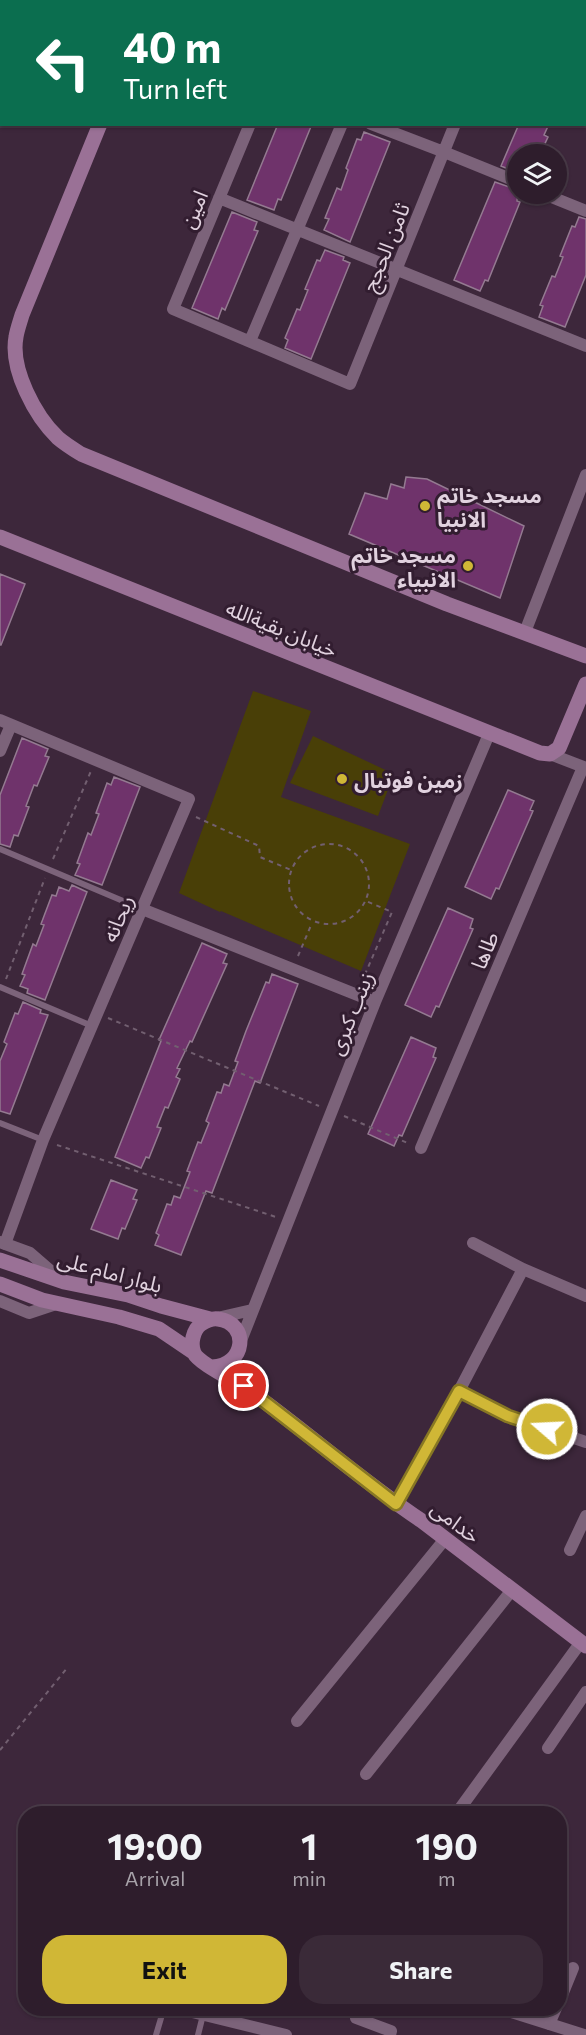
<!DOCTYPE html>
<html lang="en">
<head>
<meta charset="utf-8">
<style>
	body { margin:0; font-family:Commissioner,"Noto Sans Arabic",sans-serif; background:#3a2a38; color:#f1f3f6; height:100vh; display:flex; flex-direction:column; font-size:22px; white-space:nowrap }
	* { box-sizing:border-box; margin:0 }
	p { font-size:20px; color:#a7a2a9 }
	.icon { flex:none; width:33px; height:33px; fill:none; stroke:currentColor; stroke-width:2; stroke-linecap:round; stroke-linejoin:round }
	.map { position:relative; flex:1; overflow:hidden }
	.panel { position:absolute; left:18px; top:1806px; width:549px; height:210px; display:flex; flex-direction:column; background:#2e1d2c; border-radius:24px; box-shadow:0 2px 4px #0004,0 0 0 2px #493b48 }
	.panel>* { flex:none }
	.banner { position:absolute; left:0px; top:0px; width:586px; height:126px; box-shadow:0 2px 4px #0004,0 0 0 2px #493b48; background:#0b6e4f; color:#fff; overflow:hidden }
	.buttons { position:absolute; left:507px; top:144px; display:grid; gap:12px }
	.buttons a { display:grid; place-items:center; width:60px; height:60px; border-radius:50%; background:#2e1d2c; box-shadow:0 2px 4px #0004,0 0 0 2px #493b48; font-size:30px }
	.pin { position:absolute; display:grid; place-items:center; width:51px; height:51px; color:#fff; margin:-26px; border:3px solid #fff; border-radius:50%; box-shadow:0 2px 6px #0007 }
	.me { position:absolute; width:66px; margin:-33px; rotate:289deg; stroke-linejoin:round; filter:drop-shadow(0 0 4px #0008) }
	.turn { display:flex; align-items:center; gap:21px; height:126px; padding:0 24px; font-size:27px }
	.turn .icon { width:78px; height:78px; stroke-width:2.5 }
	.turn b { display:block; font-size:42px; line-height:51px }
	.eta { display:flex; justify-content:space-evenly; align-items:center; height:102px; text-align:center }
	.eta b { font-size:36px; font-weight:700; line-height:42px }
	.cta { display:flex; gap:12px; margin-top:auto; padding:12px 24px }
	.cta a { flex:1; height:69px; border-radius:24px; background:#d0b736; color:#111; font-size:24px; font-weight:700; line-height:69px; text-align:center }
	.cta a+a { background:#3a2a38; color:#f1f3f6 }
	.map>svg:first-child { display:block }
</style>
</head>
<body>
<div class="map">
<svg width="586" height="2035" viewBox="0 0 586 2035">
	<rect width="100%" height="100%" fill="#3d273b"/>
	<path fill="#493f07" d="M253,691L311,711L281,797L410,844L361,971L221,911L220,912L179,893Z
		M313,736L394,774L378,816L290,783Z"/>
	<path fill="#6f336b" stroke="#947a91" stroke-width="1.5" d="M278,124H312L281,200L278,199L274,210L247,200Z
		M519,124H549L544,135L548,137L540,154H518V173L501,166Z
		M364,132L390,142L350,242L324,230L329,219L325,218L337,188L341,190L348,170L346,168L357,139L361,140Z
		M495,182L518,190L517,201L520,202L488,281L485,280L480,291L454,280Z
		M232,212L257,222L254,230L258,231L225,310L222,308L218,319L192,308Z
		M579,217L586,219V275L565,327L539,317L543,306L540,305L552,276L555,277L563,257L560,256L572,226L575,227Z
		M325,250L344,257L343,260L350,263L311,359L285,348L288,340L285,338L297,309L300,310L308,290L305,289L317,260L320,261Z
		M406,477L427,479L524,526L500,598L349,534L365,493L387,499L391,484L404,488Z
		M0,574L25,584L1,645H0Z
		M22,738L48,749L45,756L49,757L37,786L34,785L26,806L29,807L18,836L14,835L10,847L0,844V795Z
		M114,777L140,787L102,885L75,875L80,864L77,863L88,833L91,835L99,814L96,813L107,783L111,785Z
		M508,790L534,801L530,810L533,811L499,889L496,888L491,899L465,887Z
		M72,885L87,892L45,1000L27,993L28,989L20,986L25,975L22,974L33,944L36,946L44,925L41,924L52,895L56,896L59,887L69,891Z
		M448,908L473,919L470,928L473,929L439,1007L436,1006L431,1017L405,1005Z
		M202,943L227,954L223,963L227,964L192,1042L190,1041L177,1068L180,1069L176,1077L180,1079L168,1108L165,1107L157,1127L161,1128L149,1158L146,1157L141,1168L115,1157L161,1041L159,1040Z
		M272,974L298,984L260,1083L255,1081L212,1193L206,1191L181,1255L155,1245L159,1235L156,1233L167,1204L171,1205L174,1196L180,1198L190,1172L187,1171L198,1142L201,1143L209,1123L206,1121L217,1092L221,1093L224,1084L229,1086L238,1062L235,1061L246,1031L266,982L269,983Z
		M23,1002L41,1010L40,1013L48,1015L10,1114L0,1111V1061L7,1044L4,1042L15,1013L18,1014Z
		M411,1037L436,1048L433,1057L436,1058L402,1136L399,1135L394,1146L368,1134Z
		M111,1180L137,1190L133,1199L137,1200L125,1229L122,1228L118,1239L91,1229Z"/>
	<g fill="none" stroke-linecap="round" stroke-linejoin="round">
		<path stroke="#725f70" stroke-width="2" stroke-dasharray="4.5 4.5" stroke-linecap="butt" d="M196,817L259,846L260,857L291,870
			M289 884a40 40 0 1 1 80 0a40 40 0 1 1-80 0Z
			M53,859L91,771
			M298,956L312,923
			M6,979L45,878
			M365,983L363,979L392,912L366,901
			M108,1018L319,1106
			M344,1116L410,1144
			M57,1145L276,1217
			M0,1750L68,1667"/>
		<path stroke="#7c637a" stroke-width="6" d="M0,849L142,909
			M0,987L92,1026
			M0,1123L43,1140
			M156,2035L164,2008
			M198,2035L203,2015"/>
		<path stroke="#7c637a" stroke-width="12" d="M98,0L102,2
			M406,0L410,2
			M301,2L302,0
			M394,2L395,0
			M505,2L506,0
			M585,73L586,74
			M250,124L173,309L350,384L455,124
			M371,124L444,152L518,182
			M544,194L586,211
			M219,198L586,346
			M250,341L342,124
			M525,632L586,475
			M0,720L189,799L43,1140L5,1244
			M0,751L11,725
			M550,754L586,768
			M142,909L375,1002
			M421,1148L583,767
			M0,1242L30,1253L60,1279
			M473,1243L523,1269L586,1296
			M0,1301L29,1313L56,1304
			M217,1318L252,1310
			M240,1343L375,1002L489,734
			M459,1391L508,1416L586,1442
			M396,1504L459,1391L523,1269
			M570,1550L586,1516
			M297,1721L445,1539
			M548,1748L586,1692
			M366,1774L512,1590
			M456,1814L581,1642
			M560,2000L573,1968
			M176,2008L286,2035
			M499,2008L584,2035
			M356,2018L391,2031L390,2035
			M549,2024L556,2008"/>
		<path stroke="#9a7196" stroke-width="15" d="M151,2L152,0
			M100,124L22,315C20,322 17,330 16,337C10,369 35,416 58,438C65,444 73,449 81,454L447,604L586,656
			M0,537L540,753L550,754L559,748L586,684
			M0,1260L64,1282L128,1295L161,1306L210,1319
			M0,1284L42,1300L119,1317L159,1329L193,1352
			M212,1367C246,1366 250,1323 218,1319C212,1318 206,1321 201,1324C193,1330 190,1344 194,1353C199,1364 238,1382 250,1391C308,1433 362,1481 422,1521L586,1646"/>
	</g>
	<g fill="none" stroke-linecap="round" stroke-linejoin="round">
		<g stroke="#877723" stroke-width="15">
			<path id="route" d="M244,1386L396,1504L459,1391L508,1416L547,1429"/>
		</g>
		<use href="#route" stroke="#d0b736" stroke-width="10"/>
	</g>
	<g fill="#d0b736" stroke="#321d30" stroke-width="2">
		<circle cx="425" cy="506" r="6"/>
		<circle cx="468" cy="566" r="6"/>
		<circle cx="342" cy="779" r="6"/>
	</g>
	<g text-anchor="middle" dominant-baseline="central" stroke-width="6" stroke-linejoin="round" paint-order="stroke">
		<g font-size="21" fill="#e1d2df" stroke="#321d30">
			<text transform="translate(193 209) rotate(-67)">امین</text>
			<text transform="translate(385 247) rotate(-68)">ثامن الحجج</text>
			<text transform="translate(282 628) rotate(22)">خیابان بقیةالله</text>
			<text transform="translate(117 918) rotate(-67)">ریحانه</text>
			<text transform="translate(484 950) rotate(-67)">طاها</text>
			<text transform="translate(350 1013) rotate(-68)">زینب کبری</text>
			<text transform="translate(110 1271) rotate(15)">بلوار امام علی</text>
			<text transform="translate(456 1521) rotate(37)">خدامی</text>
		</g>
		<g font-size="21" font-weight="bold" fill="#e1d2df" stroke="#321d30" text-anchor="start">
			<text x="437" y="494">مسجد خاتم<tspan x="437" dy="24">الانبیا</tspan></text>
			<text x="456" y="554" text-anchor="end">مسجد خاتم<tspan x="456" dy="24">الانبیاء</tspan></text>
			<text x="354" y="779">زمین فوتبال</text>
		</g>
	</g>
</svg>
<div class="buttons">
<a><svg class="icon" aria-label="layers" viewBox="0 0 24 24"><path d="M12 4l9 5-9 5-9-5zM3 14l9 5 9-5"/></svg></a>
</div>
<div class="pin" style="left:244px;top:1386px;background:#d93025"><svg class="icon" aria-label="arrive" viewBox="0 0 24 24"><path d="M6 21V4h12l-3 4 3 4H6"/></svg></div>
<svg class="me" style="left:547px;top:1429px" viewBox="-20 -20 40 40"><circle r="17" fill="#d0b736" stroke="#fff" stroke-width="3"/><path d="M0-11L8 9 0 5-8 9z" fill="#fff"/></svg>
<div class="banner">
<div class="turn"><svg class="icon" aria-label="left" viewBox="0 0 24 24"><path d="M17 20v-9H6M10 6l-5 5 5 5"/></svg><div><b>40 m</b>Turn left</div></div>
</div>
<section class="panel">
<div class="eta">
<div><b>19:00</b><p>Arrival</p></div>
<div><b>1</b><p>min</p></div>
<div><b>190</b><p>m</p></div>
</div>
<div class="cta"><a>Exit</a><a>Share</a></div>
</section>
</div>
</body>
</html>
